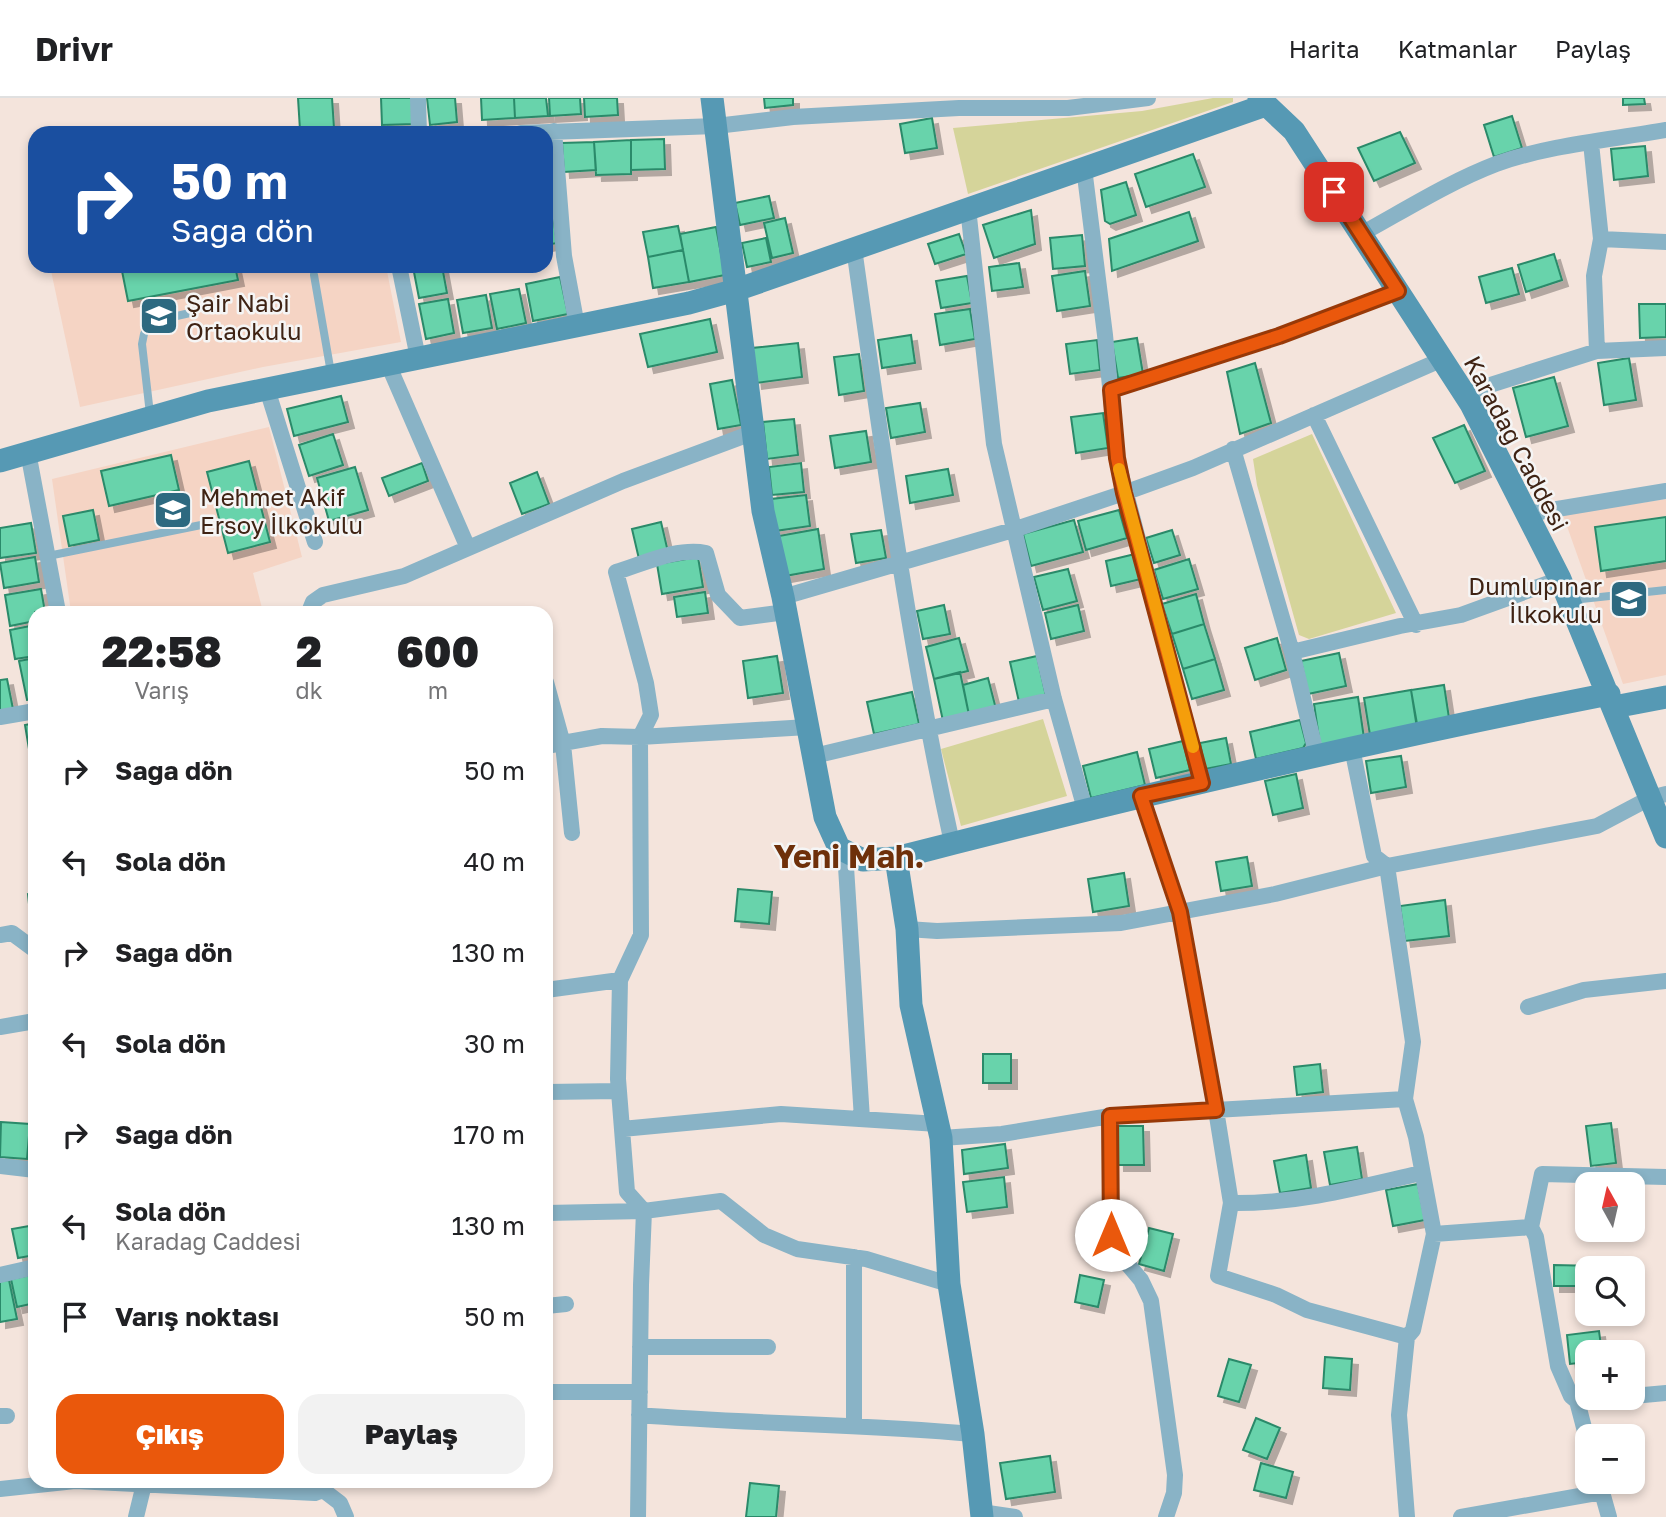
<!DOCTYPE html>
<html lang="tr">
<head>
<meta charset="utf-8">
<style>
	body { margin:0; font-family:"Golos Text",sans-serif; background:#f2f2f2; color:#202124; height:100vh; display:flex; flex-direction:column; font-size:26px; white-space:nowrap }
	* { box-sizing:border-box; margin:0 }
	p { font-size:23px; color:#757577 }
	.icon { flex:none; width:38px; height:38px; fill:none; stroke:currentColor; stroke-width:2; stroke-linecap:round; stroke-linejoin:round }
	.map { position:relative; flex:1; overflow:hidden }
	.sheet { position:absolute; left:28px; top:508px; width:525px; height:882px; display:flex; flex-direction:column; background:#fff; border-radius:21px; box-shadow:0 4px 10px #0003 }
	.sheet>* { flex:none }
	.banner { position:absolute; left:28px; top:28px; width:525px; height:147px; border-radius:21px; box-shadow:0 4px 10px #0003; background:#1a4fa0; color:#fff; overflow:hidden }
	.needle { width:46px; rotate:352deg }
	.controls { position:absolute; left:1575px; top:1074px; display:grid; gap:14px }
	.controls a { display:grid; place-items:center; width:70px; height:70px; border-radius:14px; background:#fff; box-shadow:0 4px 10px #0003; font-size:35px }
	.pin { position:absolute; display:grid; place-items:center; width:60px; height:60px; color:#fff; margin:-30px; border-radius:14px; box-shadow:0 4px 10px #0006 }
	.me { position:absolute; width:77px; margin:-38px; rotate:0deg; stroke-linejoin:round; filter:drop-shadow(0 0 5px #0008) }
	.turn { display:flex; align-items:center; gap:24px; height:147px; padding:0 28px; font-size:32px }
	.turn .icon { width:91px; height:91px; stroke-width:2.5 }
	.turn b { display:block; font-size:49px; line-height:60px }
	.eta { display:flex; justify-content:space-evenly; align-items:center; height:119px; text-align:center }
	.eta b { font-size:42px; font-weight:800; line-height:49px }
	.primary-button { display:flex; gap:14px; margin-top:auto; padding:14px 28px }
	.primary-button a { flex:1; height:80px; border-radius:21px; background:#ea580c; color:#fff; font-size:28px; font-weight:800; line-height:80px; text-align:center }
	.primary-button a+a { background:#f2f2f2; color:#202124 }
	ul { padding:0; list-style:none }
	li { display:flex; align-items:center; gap:21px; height:91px; padding:0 28px }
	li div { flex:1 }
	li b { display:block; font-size:26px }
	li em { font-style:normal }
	header { display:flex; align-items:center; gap:42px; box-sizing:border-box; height:98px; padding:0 35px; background:#fff; border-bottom:2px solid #e0e0e0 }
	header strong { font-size:33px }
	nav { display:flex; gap:38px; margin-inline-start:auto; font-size:24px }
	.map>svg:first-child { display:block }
</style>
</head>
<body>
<header>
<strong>Drivr</strong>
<nav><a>Harita</a><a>Katmanlar</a><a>Paylaş</a></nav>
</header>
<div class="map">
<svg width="1666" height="1419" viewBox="0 0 1666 1419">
	<defs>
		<filter id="shadow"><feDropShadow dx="6" dy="6" stdDeviation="0" flood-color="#0004"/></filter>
	</defs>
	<rect width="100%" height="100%" fill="#f4e4dc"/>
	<path fill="#f5d4c4" d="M50,168H386L401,244L263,269L80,309Z
		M269,329L302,459L253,475L263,514H71L52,381Z
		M1666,401V577L1623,586L1563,417Z"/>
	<path fill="#d5d49a" d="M1213,0H1233V4L968,96L953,30L1142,13Z
		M1312,336L1396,515L1309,541L1299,537L1257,387L1253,361Z
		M1043,621L1067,698L961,728L941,651Z"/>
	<path fill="#67d3ab" stroke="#2c8a6a" stroke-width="2" filter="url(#shadow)" d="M298,0H332L334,30L300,32Z
		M381,0H414V26L382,27Z
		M427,0H455L457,24L430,27Z
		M481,0H514L515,20L482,22Z
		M514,0H546L548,18L515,20Z
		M549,0H580L581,16L550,18Z
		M584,0H617L618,17L585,19Z
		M764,0H793V7L765,10Z
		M1623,0H1644L1645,6L1623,7Z
		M1512,18L1522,50L1494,59L1484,27Z
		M932,20L937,50L905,55L900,26Z
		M1400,34L1415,65L1374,83L1358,50Z
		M664,41L665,71L631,72V42Z
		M631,42V76L596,77L594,44Z
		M594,44L596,72L564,74L562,45Z
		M1645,48L1648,78L1614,82L1611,51Z
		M1193,56L1205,89L1146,109L1135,76Z
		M1126,84L1136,117L1110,126L1105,123L1101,92Z
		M769,98L774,120L740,127L735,105Z
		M552,110L557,145L546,147V111Z
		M1031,112L1035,146L994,160L983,127Z
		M1189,114L1198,143L1112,173L1109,141Z
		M785,120L793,155L772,160L764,125Z
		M678,128L683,152L648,159L643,134Z
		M716,129L725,177L689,184L680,136Z
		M959,136L966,156L935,166L928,146Z
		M1082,137L1085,168L1053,171L1050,140Z
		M766,140L771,164L747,169L742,145Z
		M683,152L689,184L653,190L648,159Z
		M1554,156L1562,182L1526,194L1518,167Z
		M1019,165L1023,189L992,193L989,169Z
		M121,168H235L238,182L128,203Z
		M420,168H442L447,195L419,200L413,169Z
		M1512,170L1519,196L1486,205L1479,179Z
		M1085,173L1090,208L1057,213L1052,178Z
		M967,178L972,205L941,210L936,183Z
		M560,179L568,216L533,223L526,186Z
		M519,191L526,225L497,231L490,196Z
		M486,197L492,230L463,235L457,202Z
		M448,201L454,235L426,241L419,206Z
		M1639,206H1666V239L1640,240Z
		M970,211L975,241L940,247L935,216Z
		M710,221L717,254L648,269L640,236Z
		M911,237L915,265L882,270L878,242Z
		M1137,240L1143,276L1118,280L1112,244Z
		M1097,242L1100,272L1070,276L1066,246Z
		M798,245L802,279L756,285L752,250Z
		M859,256L864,293L839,297L834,259Z
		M1629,260L1636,302L1604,307L1598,265Z
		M1255,265L1271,325L1240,336L1227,274Z
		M1554,279L1568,328L1526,339L1513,290Z
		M732,282L741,327L718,331L710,286Z
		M341,298L348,324L294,338L287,311Z
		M920,305L925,334L891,340L886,310Z
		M1103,315L1108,350L1076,355L1071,319Z
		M794,321L798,357L767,361L763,324Z
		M1464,327L1485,373L1455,385L1433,340Z
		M866,333L871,364L835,370L830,338Z
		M333,336L343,367L309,378L299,347Z
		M171,357L179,392L109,408L101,373Z
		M249,363L270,444L228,455L207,374Z
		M422,365L428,383L389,398L382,380Z
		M801,365L804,394L772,397L769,369Z
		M355,369L368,412L329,423L317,380Z
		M948,371L953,397L910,405L906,378Z
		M537,374L549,406L522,416L510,385Z
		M806,397L810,428L775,433L771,401Z
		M93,412L99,442L69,448L63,418Z
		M1119,412L1127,440L1086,452L1078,423Z
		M1666,419V463L1601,473L1595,429Z
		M1074,422L1083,454L1031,468L1023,436Z
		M661,424L668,454L639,461L632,431Z
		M31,425L36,455L0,460V430Z
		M818,431L824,471L785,478L779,438Z
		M881,432L886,460L856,465L851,436Z
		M1172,432L1180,457L1154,465L1146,440Z
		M1135,456L1141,481L1111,488L1106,463Z
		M35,459L39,484L4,490L0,465Z
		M698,459L703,489L662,496L657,466Z
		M1189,461L1198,491L1163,501L1154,472Z
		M1068,471L1077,503L1043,512L1034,479Z
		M41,491L45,514H35V523L10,528L5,497Z
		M705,494L708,515L677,519L674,499Z
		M1196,496L1204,526L1172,536L1162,506Z
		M944,507L950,536L923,541L917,513Z
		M1078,507L1084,533L1051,541L1045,515Z
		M1204,526L1215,561L1183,571L1172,536Z
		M35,527V558L15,561L10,532Z
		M959,540L968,573L934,581L926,549Z
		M1277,540L1286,572L1255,582L1245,550Z
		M1339,555L1346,588L1308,596L1301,563Z
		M777,558L783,595L748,600L743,563Z
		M1037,558L1046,598L1019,604L1010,564Z
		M35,560V601L27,602L19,563Z
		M1215,561L1224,592L1192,601L1183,571Z
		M960,574L969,617L943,623L934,581Z
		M988,580L996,611L969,617L963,587Z
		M7,581L13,611L0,613V582Z
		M1444,587L1449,620L1417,626L1411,592Z
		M1411,592L1417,630L1370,637L1364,600Z
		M912,594L919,626L874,636L867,604Z
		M1358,599L1364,640L1320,647L1314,606Z
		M1300,622L1306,645L1303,650L1256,661L1250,634Z
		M35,625V662L31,663L25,627Z
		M1226,640L1231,666L1205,671L1200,645Z
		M1183,643L1190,672L1156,680L1149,651Z
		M1137,654L1145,687L1091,700L1083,668Z
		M1401,658L1406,689L1371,695L1366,663Z
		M1296,676L1303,710L1273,717L1265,683Z
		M1247,759L1252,788L1221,793L1216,764Z
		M1124,775L1129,808L1093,814L1088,781Z
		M738,791L772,794L769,826L735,823Z
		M35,795V826H31L28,796Z
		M1445,802L1449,838L1405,843L1400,808Z
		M983,956H1011V985H983Z
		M1320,966L1323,994L1297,997L1294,969Z
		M1,1024L30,1026L27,1061L0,1059Z
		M1611,1025L1616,1065L1591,1068L1586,1028Z
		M1117,1028H1143L1144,1067H1118Z
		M1005,1046L1008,1070L964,1076L962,1052Z
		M1357,1049L1362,1081L1330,1087L1324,1054Z
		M1306,1057L1311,1090L1280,1095L1274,1063Z
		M1004,1079L1007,1109L967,1114L963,1084Z
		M1418,1086L1425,1122L1393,1128L1386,1092Z
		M35,1127V1157L18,1160L12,1131Z
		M1149,1130L1173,1136L1164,1173L1139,1166Z
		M1554,1167L1596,1168V1171H1587V1188H1554Z
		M35,1176V1205L17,1209L11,1181Z
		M1080,1177L1104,1182L1098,1209L1075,1204Z
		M9,1182L17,1221L0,1224V1183Z
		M1599,1233L1602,1255H1587V1264L1570,1266L1567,1237Z
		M1325,1259L1352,1261L1350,1292L1323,1290Z
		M1229,1261L1251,1267L1239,1304L1218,1298Z
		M1256,1320L1280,1330L1267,1361L1243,1352Z
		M1050,1358L1055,1394L1006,1401L1000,1365Z
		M1261,1365L1293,1374L1286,1400L1254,1392Z
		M750,1385L779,1388L776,1419H746Z"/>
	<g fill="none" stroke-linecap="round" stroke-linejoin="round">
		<path stroke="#89b3c6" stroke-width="8" d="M314,177L331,275
			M150,316L142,246L144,236L150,224L190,215
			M48,458L206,426
			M1572,502L1666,492"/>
		<path stroke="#89b3c6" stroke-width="16" d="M418,0L419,35
			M554,33L564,158L577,228
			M521,35L716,28L793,19L959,10H1068L1148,0
			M1591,45L1601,141L1594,178L1597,253
			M1084,70L1105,237L1117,361L1202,685
			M968,110L994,346L1054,601L1085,711
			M1361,136C1405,112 1449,84 1496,66C1549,47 1610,42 1666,32
			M1601,141L1666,144
			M854,150C882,350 909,549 952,745
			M399,168L418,260
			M388,266L468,450
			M267,291L315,444
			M1111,292L1279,238L1398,193
			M1465,295L1597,253L1666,250
			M1314,317L1416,527
			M1233,351L1292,554L1317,659
			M28,354L58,514
			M1527,416L1666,393
			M783,499L1013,432L1124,395L1193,370L1443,261
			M309,514L313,504L323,497L404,478L623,383L752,335
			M1292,554L1400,528L1461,517L1560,481
			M546,584L563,646L572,735
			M0,619L35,613
			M546,648L602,638L640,639L808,629
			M1352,650L1374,758L1387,768L1413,944L1405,1001L1416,1039L1434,1136L1413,1232L1407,1239L1399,1317L1407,1419
			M814,658L1054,601
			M1141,698L1180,814L1216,1012L1231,1105L1218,1178L1276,1197L1307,1212L1407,1239
			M845,753L862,1021
			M907,831L937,833L1121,825L1275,796L1387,768L1597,728L1650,700L1666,696
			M0,837L12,835L35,852
			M546,892L620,882
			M1528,909L1584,892L1666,883
			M0,929L35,923
			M546,994L619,993
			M1110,1018L1111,1137L1114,1150L1141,1182L1151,1203L1175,1377L1174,1395L1166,1419
			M622,1031L781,1016L938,1026
			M941,1040L1002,1036L1110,1018L1405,1001
			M0,1068L35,1072
			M1231,1105C1297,1106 1357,1090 1421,1075
			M546,1115L644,1113L721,1103L764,1137L797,1151L866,1161L949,1186
			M1434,1136L1531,1129
			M854,1159V1328
			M0,1177L35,1169
			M546,1208L566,1206
			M640,1249H768
			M546,1294H640
			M1633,1298L1666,1295
			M1577,1303L1611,1300
			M639,1317C750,1326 862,1326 973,1336
			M0,1318H7
			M1587,1341L1577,1303L1571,1298L1558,1268L1536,1139L1531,1129L1542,1076L1666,1079
			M1600,1387L1609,1419
			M0,1391L75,1383L315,1395L323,1392
			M323,1392L340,1405L346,1419
			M981,1414L1015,1419
			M136,1419L145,1382
			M638,1419L641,1187L644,1113L627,1094L618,981L620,882L641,837L640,639L651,617L646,585L616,474C643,466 677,449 706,455L718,497L740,520L786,514
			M1461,1419L1602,1394"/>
		<path stroke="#5699b4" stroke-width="23" d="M712,0L763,413L783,499L825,719L839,750L863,762L896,760C1132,699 1370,643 1609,596
			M1259,0L1294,33L1471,306L1560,481L1666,739
			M0,363L208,303L689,205L736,192L1266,7
			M1614,609L1666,599
			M896,760L907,831L911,907L941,1040L949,1186L973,1336L982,1419"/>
	</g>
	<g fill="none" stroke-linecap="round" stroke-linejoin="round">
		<g stroke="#983908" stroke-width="18">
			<path id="route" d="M1111,1137L1110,1018L1216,1012L1180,814L1141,698L1202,685L1124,395L1117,360L1111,292L1279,238L1398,193L1334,94"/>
		</g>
		<use href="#route" stroke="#ea580c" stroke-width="12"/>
		<path stroke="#f59e0b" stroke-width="12" d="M1119,371L1193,649"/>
	</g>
	<defs>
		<g id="school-square" transform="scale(2.0125)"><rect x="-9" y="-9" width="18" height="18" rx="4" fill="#2d6980" stroke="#f5f5f5"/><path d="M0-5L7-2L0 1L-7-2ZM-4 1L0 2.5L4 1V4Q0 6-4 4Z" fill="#fff"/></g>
	</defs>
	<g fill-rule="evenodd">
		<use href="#school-square" x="159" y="218"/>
		<use href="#school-square" x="173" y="412"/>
		<use href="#school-square" x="1629" y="501"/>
	</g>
	<g text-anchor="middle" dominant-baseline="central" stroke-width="5" stroke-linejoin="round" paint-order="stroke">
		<g font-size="24" fill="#3f2314" stroke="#f5f5f5" text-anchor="start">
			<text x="186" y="204">Şair Nabi<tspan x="186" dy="28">Ortaokulu</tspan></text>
			<text x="200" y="398">Mehmet Akif<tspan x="200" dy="28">Ersoy İlkokulu</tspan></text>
			<text x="1602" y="487" text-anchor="end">Dumlupınar<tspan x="1602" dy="28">İlkokulu</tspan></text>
		</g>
		<g font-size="24" fill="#3f2314" stroke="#f5f5f5">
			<text transform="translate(1517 345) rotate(62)">Karadağ Caddesi</text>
		</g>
		<g font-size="32" font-weight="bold" fill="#6e300a" stroke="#f5f5f5">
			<text x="849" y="758">Yeni Mah.</text>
		</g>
	</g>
</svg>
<div class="controls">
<a><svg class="needle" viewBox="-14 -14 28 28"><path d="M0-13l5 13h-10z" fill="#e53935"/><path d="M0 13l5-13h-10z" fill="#757577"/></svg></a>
<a><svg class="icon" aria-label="search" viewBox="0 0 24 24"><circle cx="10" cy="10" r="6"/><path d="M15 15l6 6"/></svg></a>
<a>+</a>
<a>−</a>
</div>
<div class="pin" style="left:1334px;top:94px;background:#d93025"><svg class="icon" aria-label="arrive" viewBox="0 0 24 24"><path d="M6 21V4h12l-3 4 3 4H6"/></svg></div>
<svg class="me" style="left:1111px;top:1137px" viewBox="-20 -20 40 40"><circle r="19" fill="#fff"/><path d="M0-13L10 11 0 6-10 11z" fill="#ea580c"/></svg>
<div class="banner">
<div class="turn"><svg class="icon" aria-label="right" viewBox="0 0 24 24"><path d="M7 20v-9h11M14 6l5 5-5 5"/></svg><div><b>50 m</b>Sağa dön</div></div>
</div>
<section class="sheet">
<div class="eta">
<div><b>22:58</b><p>Varış</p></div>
<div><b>2</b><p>dk</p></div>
<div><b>600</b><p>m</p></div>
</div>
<ul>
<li><svg class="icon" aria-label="right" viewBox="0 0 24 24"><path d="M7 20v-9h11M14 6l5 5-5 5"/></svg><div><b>Sağa dön</b></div><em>50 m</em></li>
<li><svg class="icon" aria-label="left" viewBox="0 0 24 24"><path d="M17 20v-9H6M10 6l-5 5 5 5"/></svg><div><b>Sola dön</b></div><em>40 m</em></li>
<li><svg class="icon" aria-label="right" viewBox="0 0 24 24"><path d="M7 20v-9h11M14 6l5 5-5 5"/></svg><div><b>Sağa dön</b></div><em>130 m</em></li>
<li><svg class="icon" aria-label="left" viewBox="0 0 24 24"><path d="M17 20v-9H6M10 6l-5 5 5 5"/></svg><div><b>Sola dön</b></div><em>30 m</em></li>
<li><svg class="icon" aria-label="right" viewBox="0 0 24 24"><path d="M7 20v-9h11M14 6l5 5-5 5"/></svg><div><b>Sağa dön</b></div><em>170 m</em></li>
<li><svg class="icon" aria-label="left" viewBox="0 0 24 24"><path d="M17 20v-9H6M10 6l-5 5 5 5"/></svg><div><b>Sola dön</b><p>Karadağ Caddesi</p></div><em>130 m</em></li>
<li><svg class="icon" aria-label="arrive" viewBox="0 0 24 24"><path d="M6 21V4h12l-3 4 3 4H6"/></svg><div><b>Varış noktası</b></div><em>50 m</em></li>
</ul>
<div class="primary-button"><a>Çıkış</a><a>Paylaş</a></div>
</section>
</div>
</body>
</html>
